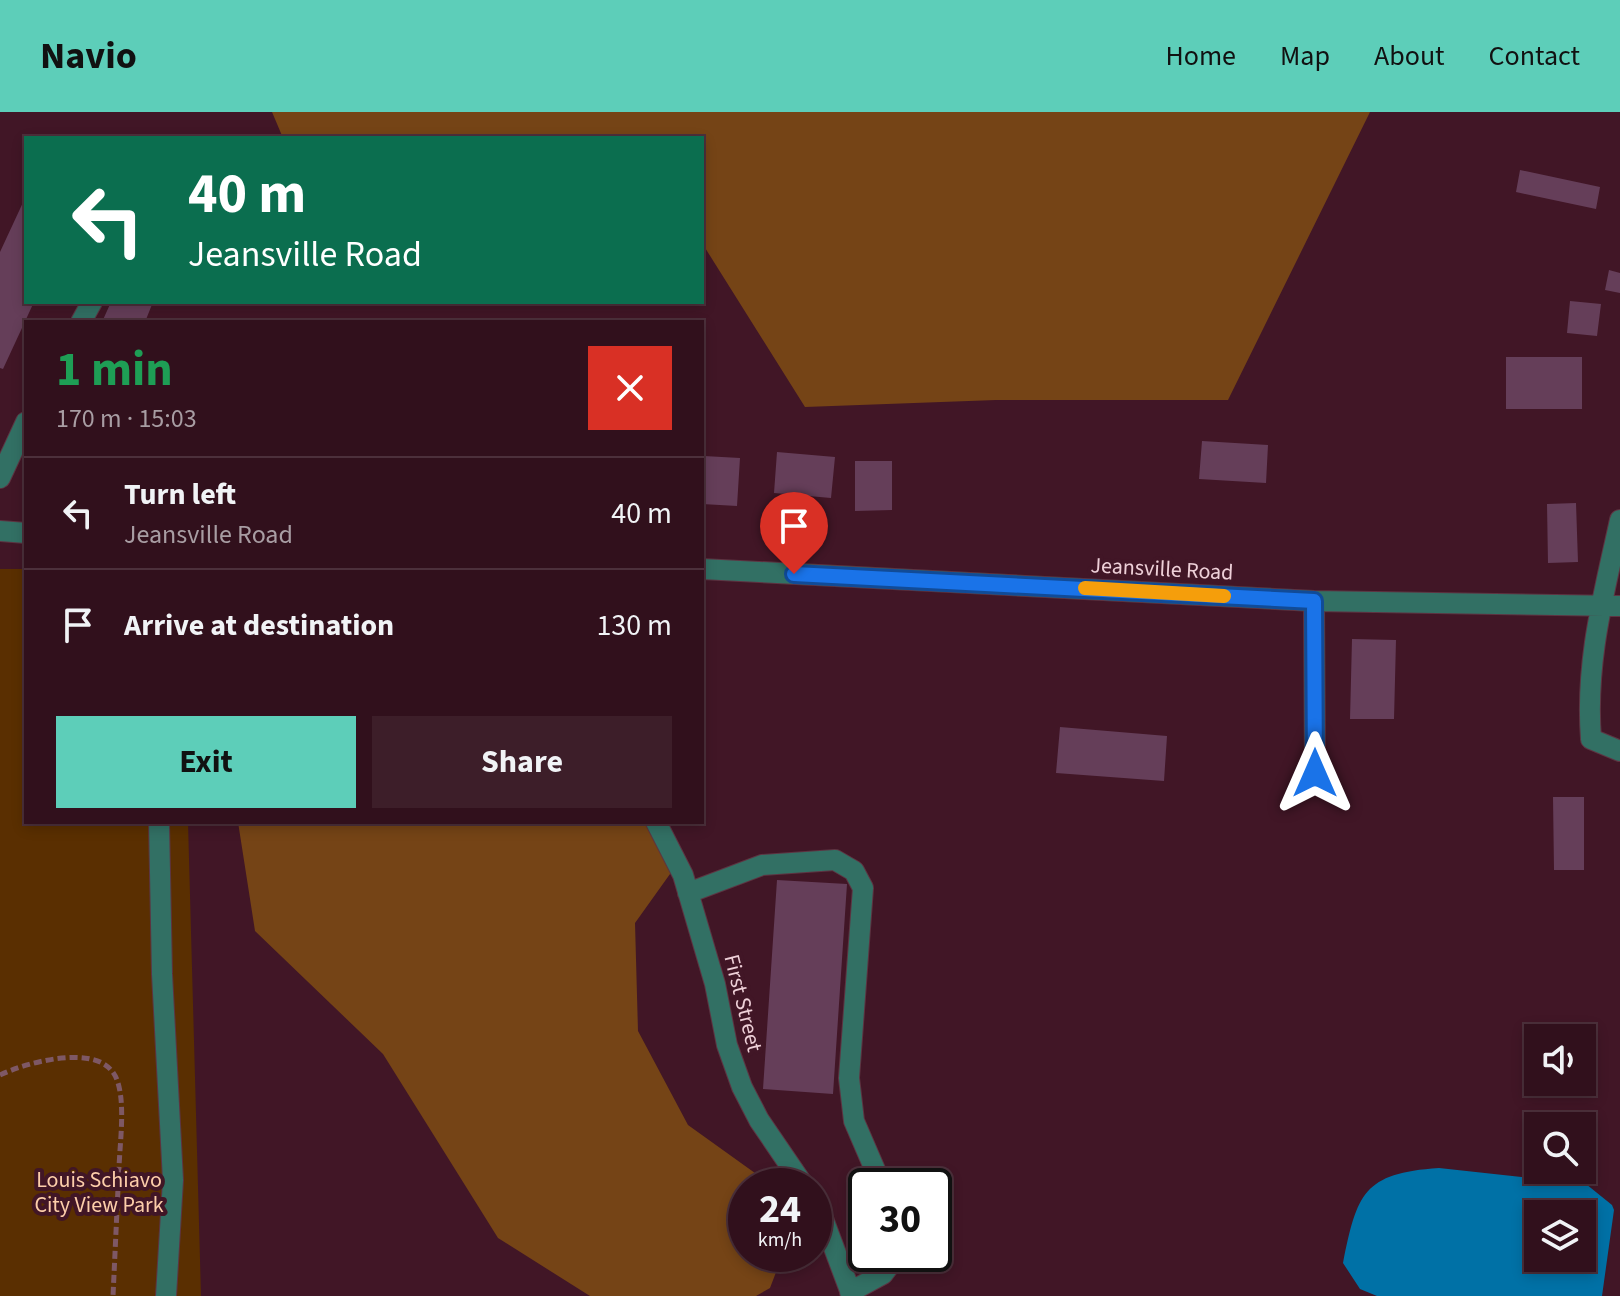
<!DOCTYPE html>
<html lang="en">
<head>
<meta charset="utf-8">
<style>
	body { margin:0; font-family:"Source Sans 3",sans-serif; background:#3d1e29; color:#f1f3f6; height:100vh; display:flex; flex-direction:column; font-size:30px; white-space:nowrap }
	* { box-sizing:border-box; margin:0 }
	p { font-size:26px; color:#a89da3 }
	.icon { flex:none; width:44px; height:44px; fill:none; stroke:currentColor; stroke-width:2; stroke-linecap:round; stroke-linejoin:round }
	.map { position:relative; flex:1; overflow:hidden }
	.sheet { position:absolute; left:24px; top:208px; width:680px; height:504px; display:flex; flex-direction:column; background:#31101c; border-radius:0px; box-shadow:0 4px 12px #0003,0 0 0 2px #4c303b }
	.sheet>* { flex:none }
	.guide { position:absolute; left:24px; top:24px; width:680px; height:168px; border-radius:0px; box-shadow:0 4px 12px #0003,0 0 0 2px #4c303b; background:#0b6e4f; color:#fff; overflow:hidden }
	.fabs { position:absolute; left:1524px; top:912px; display:grid; gap:16px }
	.fabs a { display:grid; place-items:center; width:72px; height:72px; border-radius:0px; background:#31101c; box-shadow:0 4px 12px #0003,0 0 0 2px #4c303b; font-size:40px }
	.speed { position:absolute; left:728px; top:1056px; display:flex; gap:16px; font-size:40px; font-weight:700; text-align:center }
	.speed>* { display:grid; place-content:center; width:104px; height:104px; border-radius:50%; background:#31101c; box-shadow:0 4px 12px #0003,0 0 0 2px #4c303b; line-height:1 }
	.speed small { font-size:20px; font-weight:400 }
	.speed .limit { border:4px solid #111; border-radius:12px; background:#fff; color:#111 }
	.pin { position:absolute; display:grid; place-items:center; width:68px; height:68px; color:#fff; margin:-82px -34px; border-radius:50% 50% 50% 0; rotate:-45deg; box-shadow:0 0 8px #0007 }
	.pin .icon { rotate:45deg }
	.me { position:absolute; width:88px; margin:-44px; rotate:0deg; stroke-linejoin:round; filter:drop-shadow(0 0 6px #0008) }
	.turn { display:flex; align-items:center; gap:28px; height:168px; padding:0 32px; font-size:36px }
	.turn .icon { width:104px; height:104px; stroke-width:2.5 }
	.turn b { display:block; font-size:56px; line-height:68px }
	.round { display:grid; place-items:center; flex:none; width:84px; height:84px; border-radius:0px; background:#3d1e29 }
	.head { display:flex; align-items:center; justify-content:space-between; height:136px; padding:0 32px }
	h1 { font-size:48px; font-weight:700; line-height:60px; color:#1e9e55 }
	.cta { display:flex; gap:16px; margin-top:auto; padding:16px 32px }
	.cta a { flex:1; height:92px; border-radius:0px; background:#5dceb9; color:#111; font-size:32px; font-weight:700; line-height:92px; text-align:center }
	.cta a+a { background:#3d1e29; color:#f1f3f6 }
	ul { padding:0; list-style:none }
	li { display:flex; align-items:center; gap:24px; height:112px; padding:0 32px; border-top:2px solid #4c303b }
	li div { flex:1 }
	li b { display:block; font-size:30px }
	li em { font-style:normal }
	header { display:flex; align-items:center; gap:48px; box-sizing:border-box; height:112px; padding:0 40px; background:#5dceb9; color:#111 }
	header strong { font-size:38px }
	nav { display:flex; gap:44px; margin-inline-start:auto; font-size:28px }
	.map>svg:first-child { display:block }
</style>
</head>
<body>
<header>
<strong>Navio</strong>
<nav><a>Home</a><a>Map</a><a>About</a><a>Contact</a></nav>
</header>
<div class="map">
<svg width="1620" height="1184" viewBox="0 0 1620 1184">
	<rect width="100%" height="100%" fill="#411626"/>
	<path fill="#5a2f01" d="M0,457H26V710H188L201,1184H0Z"/>
	<path fill="#754416" d="M272,0H1370L1228,288H996L805,295L702,131V26H283Z
		M238,710H646L675,755L635,811L638,919L688,1013L773,1074H746V1142H783L770,1176L756,1184H590L498,1126L383,942L255,819Z"/>
	<path fill="#0071a6" fill-rule="evenodd" d="M1439,1056L1586,1072L1612,1093L1614,1098L1602,1184H1377L1360,1177L1343,1151C1357,1082 1363,1061 1439,1056ZM1538,1102H1582V1146H1538Z"/>
	<path fill="#653e59" d="M1520,58L1600,75L1596,97L1516,80Z
		M26,84V190H34L3,257L0,256V140Z
		M1609,158L1620,161V181L1605,178Z
		M1570,189L1601,192L1597,224L1567,221Z
		M111,190H153L145,210H102Z
		M1506,245H1582V297H1506Z
		M1202,329L1268,333L1266,371L1199,367Z
		M777,340L835,345L831,386L774,381Z
		M704,344L740,346L737,394L702,392Z
		M855,349H892V398L855,399Z
		M1576,391L1578,450L1548,451L1547,392Z
		M1352,527L1396,528L1394,607H1350Z
		M1060,615L1167,624L1164,669L1056,661Z
		M1553,685H1584V758H1554Z
		M777,768L847,772L833,982L763,977Z"/>
	<g fill="none" stroke-linecap="round" stroke-linejoin="round">
		<g stroke="#5d3442" stroke-width="22">
			<path id="minor" d="M81,210L92,190
				M0,366L26,310
				M1620,408C1604,482 1585,549 1591,627L1620,639
				M0,419L26,421
				M702,457L1314,489L1620,494
				M1314,489L1315,661
				M159,710L162,862L173,1068L166,1184
				M656,710L683,763L715,872L727,933L742,975L759,1008L804,1074
				M688,781L762,753L835,748L854,759L863,776L849,966L854,1009L882,1074
				M814,1091L822,1104L852,1184
				M850,1180L883,1162L898,1142"/>
		</g>
		<path stroke="#7e5865" stroke-width="5" stroke-dasharray="8 4" stroke-linecap="butt" d="M0,963C25,951 90,933 111,958C118,965 120,978 121,987C123,1009 120,1033 119,1055C117,1098 115,1141 113,1184"/>
		<use href="#minor" stroke="#327064" stroke-width="20"/>
	</g>
	<g fill="none" stroke-linecap="round" stroke-linejoin="round">
		<g stroke="#114b97" stroke-width="20">
			<path id="route" d="M794,462L1314,489L1315,661"/>
		</g>
		<use href="#route" stroke="#1a73e8" stroke-width="14"/>
		<path stroke="#f59e0b" stroke-width="14" d="M1085,476L1224,484"/>
	</g>
	<g text-anchor="middle" dominant-baseline="central" stroke-width="8" stroke-linejoin="round" paint-order="stroke">
		<g font-size="22" fill="#eed0d8" stroke="#411626">
			<text transform="translate(1162 457) rotate(3)">Jeansville Road</text>
			<text transform="translate(743 891) rotate(76)">First Street</text>
		</g>
		<g font-size="22" fill="#fdceaa" stroke="#411626">
			<text x="99" y="1068">Louis Schiavo<tspan x="99" dy="25">City View Park</tspan></text>
		</g>
	</g>
</svg>
<div class="fabs">
<a><svg class="icon" aria-label="sound" viewBox="0 0 24 24"><path d="M4 9h4l5-4v14l-5-4H4zM17 9q2 3 0 6"/></svg></a>
<a><svg class="icon" aria-label="search" viewBox="0 0 24 24"><circle cx="10" cy="10" r="6"/><path d="M15 15l6 6"/></svg></a>
<a><svg class="icon" aria-label="layers" viewBox="0 0 24 24"><path d="M12 4l9 5-9 5-9-5zM3 14l9 5 9-5"/></svg></a>
</div>
<div class="speed"><div>24<small>km/h</small></div><div class="limit">30</div></div>
<div class="pin" style="left:794px;top:462px;background:#d93025"><svg class="icon" aria-label="arrive" viewBox="0 0 24 24"><path d="M6 21V4h12l-3 4 3 4H6"/></svg></div>
<svg class="me" style="left:1315px;top:661px" viewBox="-20 -20 40 40"><path d="M0-17L14 15 0 8-14 15z" fill="#1a73e8" stroke="#fff" stroke-width="4"/></svg>
<div class="guide">
<div class="turn"><svg class="icon" aria-label="left" viewBox="0 0 24 24"><path d="M17 20v-9H6M10 6l-5 5 5 5"/></svg><div><b>40 m</b>Jeansville Road</div></div>
</div>
<section class="sheet">
<div class="head"><div><h1>1 min</h1><p>170 m · 15:03</p></div><a class="round" style="background:#d93025;color:#fff"><svg class="icon" aria-label="close" viewBox="0 0 24 24"><path d="M6 6l12 12M18 6L6 18"/></svg></a></div>
<ul>
<li><svg class="icon" aria-label="left" viewBox="0 0 24 24"><path d="M17 20v-9H6M10 6l-5 5 5 5"/></svg><div><b>Turn left</b><p>Jeansville Road</p></div><em>40 m</em></li>
<li><svg class="icon" aria-label="arrive" viewBox="0 0 24 24"><path d="M6 21V4h12l-3 4 3 4H6"/></svg><div><b>Arrive at destination</b></div><em>130 m</em></li>
</ul>
<div class="cta"><a>Exit</a><a>Share</a></div>
</section>
</div>
</body>
</html>
